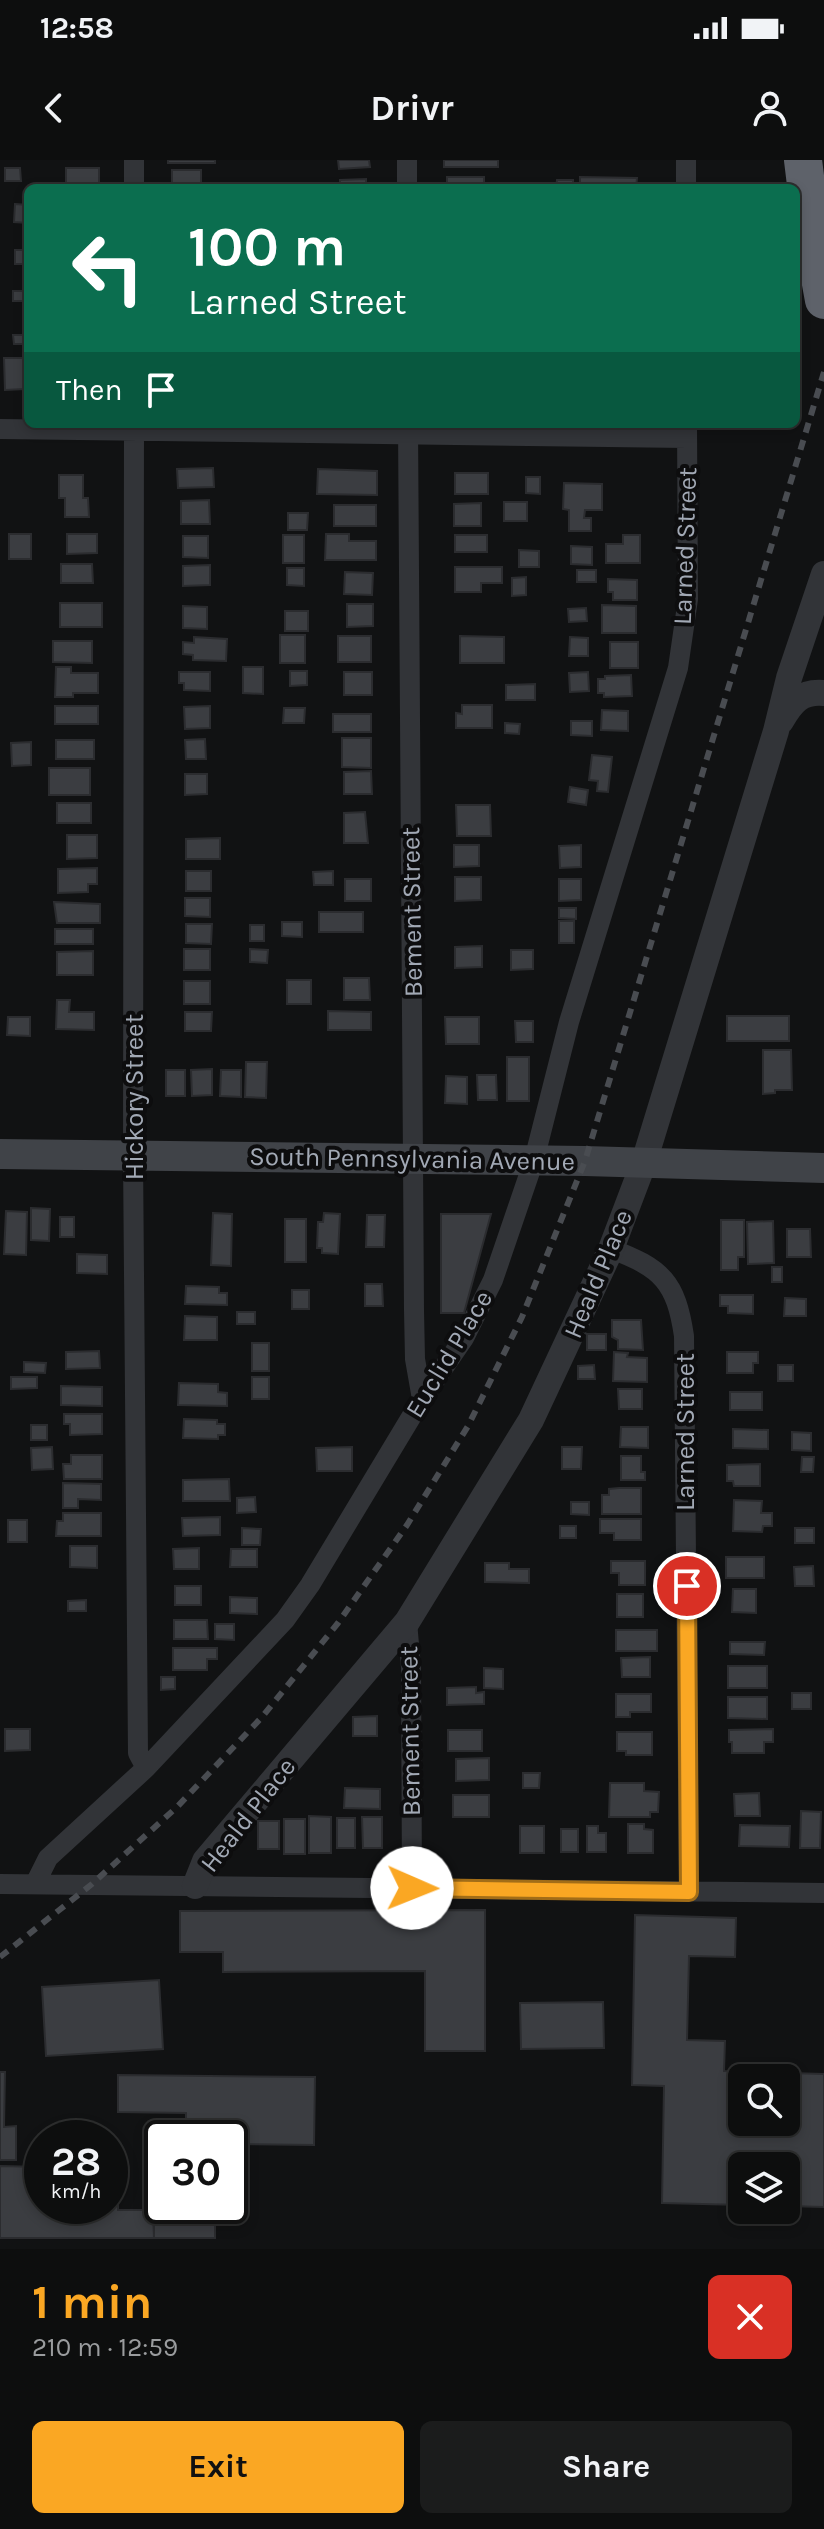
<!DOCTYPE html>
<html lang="en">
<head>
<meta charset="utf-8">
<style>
	body { margin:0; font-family:Karla,sans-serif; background:#1b1c1c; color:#f1f3f6; height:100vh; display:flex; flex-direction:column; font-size:30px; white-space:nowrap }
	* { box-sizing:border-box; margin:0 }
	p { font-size:26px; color:#9a9c9e }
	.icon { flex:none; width:44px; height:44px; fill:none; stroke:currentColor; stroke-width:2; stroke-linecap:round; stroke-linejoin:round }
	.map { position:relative; height:2089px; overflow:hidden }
	.panel { display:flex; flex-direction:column; background:#0d0e0e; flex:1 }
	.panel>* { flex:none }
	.banner { position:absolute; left:24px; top:24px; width:776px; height:244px; border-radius:12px; box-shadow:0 4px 12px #0003,0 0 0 2px #2d2e2e; background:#0b6e4f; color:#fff; overflow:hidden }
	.fabs { position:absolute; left:728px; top:1904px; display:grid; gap:16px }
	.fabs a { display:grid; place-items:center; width:72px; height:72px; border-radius:12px; background:#0d0e0e; box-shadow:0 4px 12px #0003,0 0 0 2px #2d2e2e; font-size:40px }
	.speed { position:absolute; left:24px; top:1960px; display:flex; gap:16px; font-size:40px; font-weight:700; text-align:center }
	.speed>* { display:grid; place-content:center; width:104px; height:104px; border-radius:50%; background:#0d0e0e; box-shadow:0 4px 12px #0003,0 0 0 2px #2d2e2e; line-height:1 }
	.speed small { font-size:20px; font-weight:400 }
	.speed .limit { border:4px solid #111; border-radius:12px; background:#fff; color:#111 }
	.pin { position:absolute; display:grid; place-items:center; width:68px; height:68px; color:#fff; margin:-34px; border:4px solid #fff; border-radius:50%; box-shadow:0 2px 8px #0007 }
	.me { position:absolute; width:88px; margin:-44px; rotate:91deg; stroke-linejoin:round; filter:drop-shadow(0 0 6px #0008) }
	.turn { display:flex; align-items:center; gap:28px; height:168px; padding:0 32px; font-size:36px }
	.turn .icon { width:104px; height:104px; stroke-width:2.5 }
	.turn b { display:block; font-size:56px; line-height:68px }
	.then { display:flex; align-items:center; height:76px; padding:0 32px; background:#0003; gap:16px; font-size:30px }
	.round { display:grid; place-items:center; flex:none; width:84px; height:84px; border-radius:12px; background:#1b1c1c }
	.overview { display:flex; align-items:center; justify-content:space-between; height:136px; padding:0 32px }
	h1 { font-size:48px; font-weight:700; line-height:60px; color:#faa723 }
	.action { display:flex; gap:16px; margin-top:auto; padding:16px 32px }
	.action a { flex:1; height:92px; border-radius:12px; background:#faa723; color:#111; font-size:32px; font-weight:700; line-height:92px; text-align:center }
	.action a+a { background:#1b1c1c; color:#f1f3f6 }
	.status { display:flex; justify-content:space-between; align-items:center; height:56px; padding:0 40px; background:#0d0e0e; direction:ltr }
	.status svg { height:22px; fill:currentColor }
	header { display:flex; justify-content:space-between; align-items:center; height:104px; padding:0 32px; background:#0d0e0e; font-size:36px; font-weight:700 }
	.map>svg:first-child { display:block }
</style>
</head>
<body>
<div class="status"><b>12:58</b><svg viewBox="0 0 49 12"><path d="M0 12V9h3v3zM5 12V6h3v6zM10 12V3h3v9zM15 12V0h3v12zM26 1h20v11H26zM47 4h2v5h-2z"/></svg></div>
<header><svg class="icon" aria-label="back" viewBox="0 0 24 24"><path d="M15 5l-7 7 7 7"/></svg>Drivr<svg class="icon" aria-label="person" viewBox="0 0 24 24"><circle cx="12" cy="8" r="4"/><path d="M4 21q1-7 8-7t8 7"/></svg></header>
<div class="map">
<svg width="824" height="2089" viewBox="0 0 824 2089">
	<rect width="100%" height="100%" fill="#111213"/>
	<path fill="#3b3d41" stroke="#2b2c2f" stroke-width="2" fill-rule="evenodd" d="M168,0H215V3H168Z
		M338,0H369L370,7L339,9Z
		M444,0H498V7H444Z
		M5,8H20L21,21H5Z
		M66,8H99V28H66Z
		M172,10H201V28H172Z
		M447,17H484V28H447Z
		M580,17L637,18L636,28H580Z
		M366,19V28H340V20Z
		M557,20H573V28H556Z
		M15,44L28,45V63L14,62Z
		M15,90H28V104H15Z
		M13,131H28V141H13Z
		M13,175H28V184H14Z
		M4,198H24L25,229L5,230Z
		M213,308L214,327L178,328L177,309Z
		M318,309L377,311V335L317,334Z
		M455,313H488V334H455Z
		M59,315H83V338H88L89,357H65V338H59Z
		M526,317H540V334L526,333Z
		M564,323L602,324V350H585L584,358H591V371H569V350L563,349Z
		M209,340L210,364H181V341Z
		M504,342H527V361H504Z
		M481,343V366H454V344Z
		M334,345H376V366H334Z
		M288,353H308L307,370H288Z
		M9,374H31V399H9Z
		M67,374H97V393L67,394Z
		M326,374H349V381H376V400H325Z
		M283,375H304V403H283Z
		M455,375H487V392H455Z
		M623,375H640V403H606V384H623Z
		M183,376H208V398L183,397Z
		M571,386L592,387V405L571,404Z
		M519,390L539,391V407H519Z
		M61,404H92L93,423H61Z
		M210,405V425L183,426V406Z
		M455,407H502V423H481V432H455Z
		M287,408H304V426L287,425Z
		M577,410H596V422H577Z
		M345,412L373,413L372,435L344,434Z
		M526,417V435L512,436V418Z
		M608,419L637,420V440H613V432H608Z
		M60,443H102V467H60Z
		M347,444H373V466L347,467Z
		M602,445L636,446V473H602Z
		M183,446L207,447V469L183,468Z
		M586,448L587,461L569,462L568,449Z
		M285,451H308V471H285Z
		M280,475H305V503H280Z
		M338,476H371V502H338Z
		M460,476L504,477V503H460Z
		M194,477L227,479L226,501L193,500V495L183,494V482L194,483Z
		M570,477L588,478V496H569Z
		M53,481H92V503L53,502Z
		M610,482H638V508H610Z
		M56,507H71V513H98V533H73V537H55Z
		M243,507H263V534L243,533Z
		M290,511H307V525L290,526Z
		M179,512H210V531L184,530V523H179Z
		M344,512H372V535H344Z
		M588,512L589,531L570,532L569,513Z
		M631,515L632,536L604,537V533H598V519H605V516Z
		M535,524V540H506V525Z
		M462,545H492V568H456V553L462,554Z
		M55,546H98V564H55Z
		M210,546V568L185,569L184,547Z
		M284,548H305L304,563H283Z
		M602,550L628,551V571L601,570Z
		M333,554H371V572H333Z
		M571,561H592V576L571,575Z
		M505,563L520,564L519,574L505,573Z
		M342,578H371V608L342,607Z
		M205,579L206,599H186L185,580Z
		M56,580H94V599H56Z
		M31,582V605L12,606L11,583Z
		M592,595L612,597L608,632L597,631L598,621L589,620Z
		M49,608H90V635H49Z
		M371,611L372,634H344V612Z
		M185,614H207V634L185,635Z
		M570,627L588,630L586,645L568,642Z
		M57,643H91V663H57Z
		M456,645H490L491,676H457Z
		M365,652L368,683H344V653Z
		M67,675H97V698L67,699Z
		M220,678V699H186V679Z
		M454,685H479V706L454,707Z
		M581,685V707L560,708L559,686Z
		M97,708V724H88V732L58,733V709Z
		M186,711H211V731H186Z
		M333,711V725H314L313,712Z
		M455,717H481V740L455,741Z
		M345,719H371V741H345Z
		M559,719H581V740L559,741Z
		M185,738H210V757L185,756Z
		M54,742L100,744V763H57Z
		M559,748H576V759L559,758Z
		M319,752H363V772H319Z
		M559,761H574V783H559Z
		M282,762H302V777L282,776Z
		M186,764H212L211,784L186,783Z
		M250,765H264V781H250Z
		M55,769H93V784H55Z
		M482,786V807L455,808V787Z
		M184,789H210V810H184Z
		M250,789L268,790L267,803L250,802Z
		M511,790H533V809L511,810Z
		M93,791V815H57V792Z
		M344,818H369L370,840H344Z
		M287,820H311V844H287Z
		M184,821H210V844H184Z
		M57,840H70L69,852H94V870L56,869Z
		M328,851L371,852V870H328Z
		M185,852H212L211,871H185Z
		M727,856H789V881H727Z
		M8,857H30V876L7,875Z
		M445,857H479V884H446Z
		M515,861H533V882H516Z
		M763,890H791L792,930H775V933L763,934Z
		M507,897H529V941H507Z
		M246,902H267L266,938L245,937Z
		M212,909V935L192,936L191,910Z
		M166,910H185V936H166Z
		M221,910H241V937L220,936Z
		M477,915H496L497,940H478Z
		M446,916L467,917V944L445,943Z
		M31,1048L50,1049L49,1081L31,1080Z
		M6,1051L27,1052L26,1095L4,1094Z
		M213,1053L232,1054L231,1106L211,1105Z
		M324,1053L340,1054L338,1094L322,1093V1088H317L318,1062H323Z
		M441,1054H491L464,1153H441Z
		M367,1055H385L384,1087H366Z
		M60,1057H74V1077H60Z
		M285,1059H306V1102H285Z
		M721,1060H744V1097H738V1110H721Z
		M773,1061L774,1103L748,1104L747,1062Z
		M787,1069H810L811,1097H787Z
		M77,1094L107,1095V1114L77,1113Z
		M772,1107H782V1122H772Z
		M365,1124H382L383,1146H365Z
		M186,1126L219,1127V1133H227V1145L185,1144Z
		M292,1130H309V1149H292Z
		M720,1135H753V1154L728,1153V1146H720Z
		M785,1138L806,1139V1156H784Z
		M237,1152H255V1164H237Z
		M185,1156L217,1157V1180H184Z
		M612,1160H641L643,1190L618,1189V1180L612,1177Z
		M587,1174H606V1190H587Z
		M252,1183H269V1211H252Z
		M99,1191L100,1208L66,1209V1192Z
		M614,1192L628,1193L627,1197L647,1198V1222L613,1221Z
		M727,1192H758V1203H753V1213H727Z
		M24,1202L46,1203L45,1213L24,1212Z
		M594,1205L595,1219H578V1206Z
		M778,1205H793V1221H778Z
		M11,1217H37V1228L11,1229Z
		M252,1217H269V1239H252Z
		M179,1223L218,1224V1232L227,1233V1246L178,1245Z
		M61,1226L102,1227V1246L61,1245Z
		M618,1229H642V1249H619Z
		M730,1232H762V1250H730Z
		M64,1254H102V1274L70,1275V1264H64Z
		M184,1259L217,1260V1264H225V1275H218V1279L183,1278Z
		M31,1265H47V1280H31Z
		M621,1267H648V1288L620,1287Z
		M733,1269L768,1270V1289L733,1288Z
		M792,1272L811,1273V1291L792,1290Z
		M52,1287L53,1309L32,1310L31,1288Z
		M352,1287V1311H317L316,1288Z
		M562,1287H582L581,1309H562Z
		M71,1295H102V1319H64L63,1304H71Z
		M621,1296H641V1312H645V1320H621Z
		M802,1297H814L813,1312H801Z
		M760,1304V1326H734L733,1321H727V1305Z
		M229,1319L230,1341H183V1320Z
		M63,1323L101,1324V1340L78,1339V1348H63Z
		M619,1328H641V1354H602V1335H609V1329Z
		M255,1337L256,1352L237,1353V1338Z
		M734,1340L762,1341L761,1353H772V1366H763L762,1372L733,1371Z
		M571,1342H589V1355L571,1354Z
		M63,1353H101V1376H56L57,1361H63Z
		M220,1357V1375L183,1376L182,1358Z
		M600,1359H641V1380H614V1373H600Z
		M8,1360H27V1382H8Z
		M560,1366H576V1378H560Z
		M242,1368L261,1369L260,1385H242Z
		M795,1368H814V1383H795Z
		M70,1386H97V1408L70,1407Z
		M199,1388V1409H174L173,1389Z
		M231,1389H257V1407H230Z
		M726,1397H764V1418H726Z
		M611,1401H645V1425H619V1413H611Z
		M485,1403H509V1409H529V1423L485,1422Z
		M813,1406L814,1426H795L794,1407Z
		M175,1426H201V1445H175Z
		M733,1429H756V1453L732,1452Z
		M617,1434H643V1457H617Z
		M230,1437L257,1438V1454L230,1453Z
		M86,1440V1451H68V1441Z
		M174,1460H207L208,1479H174Z
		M215,1464H234V1480L215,1479Z
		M616,1470H657V1491H616Z
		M730,1482H765L764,1495L730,1494Z
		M173,1488H217V1499H207V1510H173Z
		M650,1497V1517H622L621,1498Z
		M728,1506H767V1528H728Z
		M484,1508L503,1509V1529L484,1528Z
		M161,1517H175V1529L161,1530Z
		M476,1527V1533L484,1532V1544L447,1545V1528Z
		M792,1533H811V1549H792Z
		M616,1534H651V1552H630V1557H616Z
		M728,1537H767V1559L728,1558Z
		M377,1556V1576H353V1557Z
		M5,1569H30V1590L5,1591Z
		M773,1569V1582H764V1593H732V1582H729V1570Z
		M448,1570H482V1591H448Z
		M617,1572H652V1595H626V1591H617Z
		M489,1598V1620L456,1621V1599Z
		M523,1613H540L539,1628H523Z
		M610,1623H644V1631L659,1632L658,1652H650V1657H609Z
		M345,1628L380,1629V1649L344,1648Z
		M759,1633L760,1656H735L734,1634Z
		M453,1635H489V1657H453Z
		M801,1651L821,1652L820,1688H800Z
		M309,1656L331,1657V1693H309Z
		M362,1657H382V1688H363Z
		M337,1658H355V1688H337Z
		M284,1659H305V1694H284Z
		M258,1661H279V1689H258Z
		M628,1664H644V1669L653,1670V1693H628Z
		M740,1665L790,1666L789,1687L739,1686Z
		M520,1666H544V1693H520Z
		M587,1666H598V1673H606V1692H587Z
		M561,1669H578V1692H561Z
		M485,1750V1891H425V1811L223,1812V1792H180V1751Z
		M635,1755L736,1758L735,1797L689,1796L687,1880L725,1881L724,1911L824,1914V2047L786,2046V2006H742V2045L662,2043L664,1926L632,1925ZM742,1918H786V1962H742Z
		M159,1820L163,1889L46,1896L42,1827Z
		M603,1842L604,1888L521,1889L520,1843Z
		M0,1912H5L4,1967L16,1966V2000H0Z
		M118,1915L315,1917L314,1985L230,1984V1978H186V1953L118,1952Z
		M0,2006L42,2007V2046H110V2007H118V2050H153L154,2078H0Z
		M154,2014H162V2046H215V2078H154Z"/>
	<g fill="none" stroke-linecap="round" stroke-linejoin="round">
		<path stroke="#323438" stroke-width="20" d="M407,0V28
			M686,0V28
			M134,28V0
			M134,264L133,995L138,1593L146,1608
			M408,264L414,1150L415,1199L422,1239
			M0,269L687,278
			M611,1089C662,1108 676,1122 684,1176L689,1732
			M407,1462L411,1507L412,1728
			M0,1724L824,1733
			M35,1724L48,1698L146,1608L285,1460L310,1425L422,1239L464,1178L493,1120L534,1000L569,862L678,508L688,439L687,264"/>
		<path stroke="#323438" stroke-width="26" d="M781,561C792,542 801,531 824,533
			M195,1726L205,1701L407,1462L531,1260L611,1089L644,1002L776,571L789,518L824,414"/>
		<path stroke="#404348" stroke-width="30" d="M0,994L585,1001L824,1008"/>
		<path stroke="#5e626a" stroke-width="38" d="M803,0L812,74L824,140"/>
		<path stroke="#494c51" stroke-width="6" stroke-dasharray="10 8" stroke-linecap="butt" d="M0,1797L92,1724L177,1647L262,1557L338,1463L407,1365L468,1266L522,1157L585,1001L824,212"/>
	</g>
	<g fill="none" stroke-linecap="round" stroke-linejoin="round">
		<g stroke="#a26d17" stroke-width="20">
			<path id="route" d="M412,1728L689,1732L687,1426"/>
		</g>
		<use href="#route" stroke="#faa723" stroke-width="14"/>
	</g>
	<g text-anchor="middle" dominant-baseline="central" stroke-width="8" stroke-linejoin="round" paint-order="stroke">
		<g font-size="26" fill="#a2a9b5" stroke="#0d0d0e">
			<text transform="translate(685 386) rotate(-88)">Larned Street</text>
			<text transform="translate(412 752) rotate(-91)">Bement Street</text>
			<text transform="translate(134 937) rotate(-90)">Hickory Street</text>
			<text transform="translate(412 999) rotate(1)">South Pennsylvania Avenue</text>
			<text transform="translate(598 1114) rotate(-67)">Heald Place</text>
			<text transform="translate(449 1194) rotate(-59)">Euclid Place</text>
			<text transform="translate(685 1272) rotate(-90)">Larned Street</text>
			<text transform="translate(410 1571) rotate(-91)">Bement Street</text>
			<text transform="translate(248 1655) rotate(-52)">Heald Place</text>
		</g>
	</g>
</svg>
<div class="fabs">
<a><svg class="icon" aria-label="search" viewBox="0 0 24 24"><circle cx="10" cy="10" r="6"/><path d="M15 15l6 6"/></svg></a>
<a><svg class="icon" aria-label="layers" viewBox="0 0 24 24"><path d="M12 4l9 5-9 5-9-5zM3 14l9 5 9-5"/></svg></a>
</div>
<div class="speed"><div>28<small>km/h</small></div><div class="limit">30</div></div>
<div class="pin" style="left:687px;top:1426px;background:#d93025"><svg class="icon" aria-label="arrive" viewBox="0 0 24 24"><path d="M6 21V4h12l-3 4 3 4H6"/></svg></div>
<svg class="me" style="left:412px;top:1728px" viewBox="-20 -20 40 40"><circle r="19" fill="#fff"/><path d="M0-13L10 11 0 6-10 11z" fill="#faa723"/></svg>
<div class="banner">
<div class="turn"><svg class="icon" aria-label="left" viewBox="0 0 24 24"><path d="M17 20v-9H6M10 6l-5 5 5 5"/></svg><div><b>100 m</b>Larned Street</div></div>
<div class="then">Then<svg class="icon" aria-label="arrive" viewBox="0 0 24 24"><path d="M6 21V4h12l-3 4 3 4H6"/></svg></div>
</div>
</div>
<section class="panel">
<div class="overview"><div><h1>1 min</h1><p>210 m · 12:59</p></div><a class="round" style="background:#d93025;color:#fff"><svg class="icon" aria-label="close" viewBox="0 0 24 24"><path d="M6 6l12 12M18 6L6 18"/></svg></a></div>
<div class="action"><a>Exit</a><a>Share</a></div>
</section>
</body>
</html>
